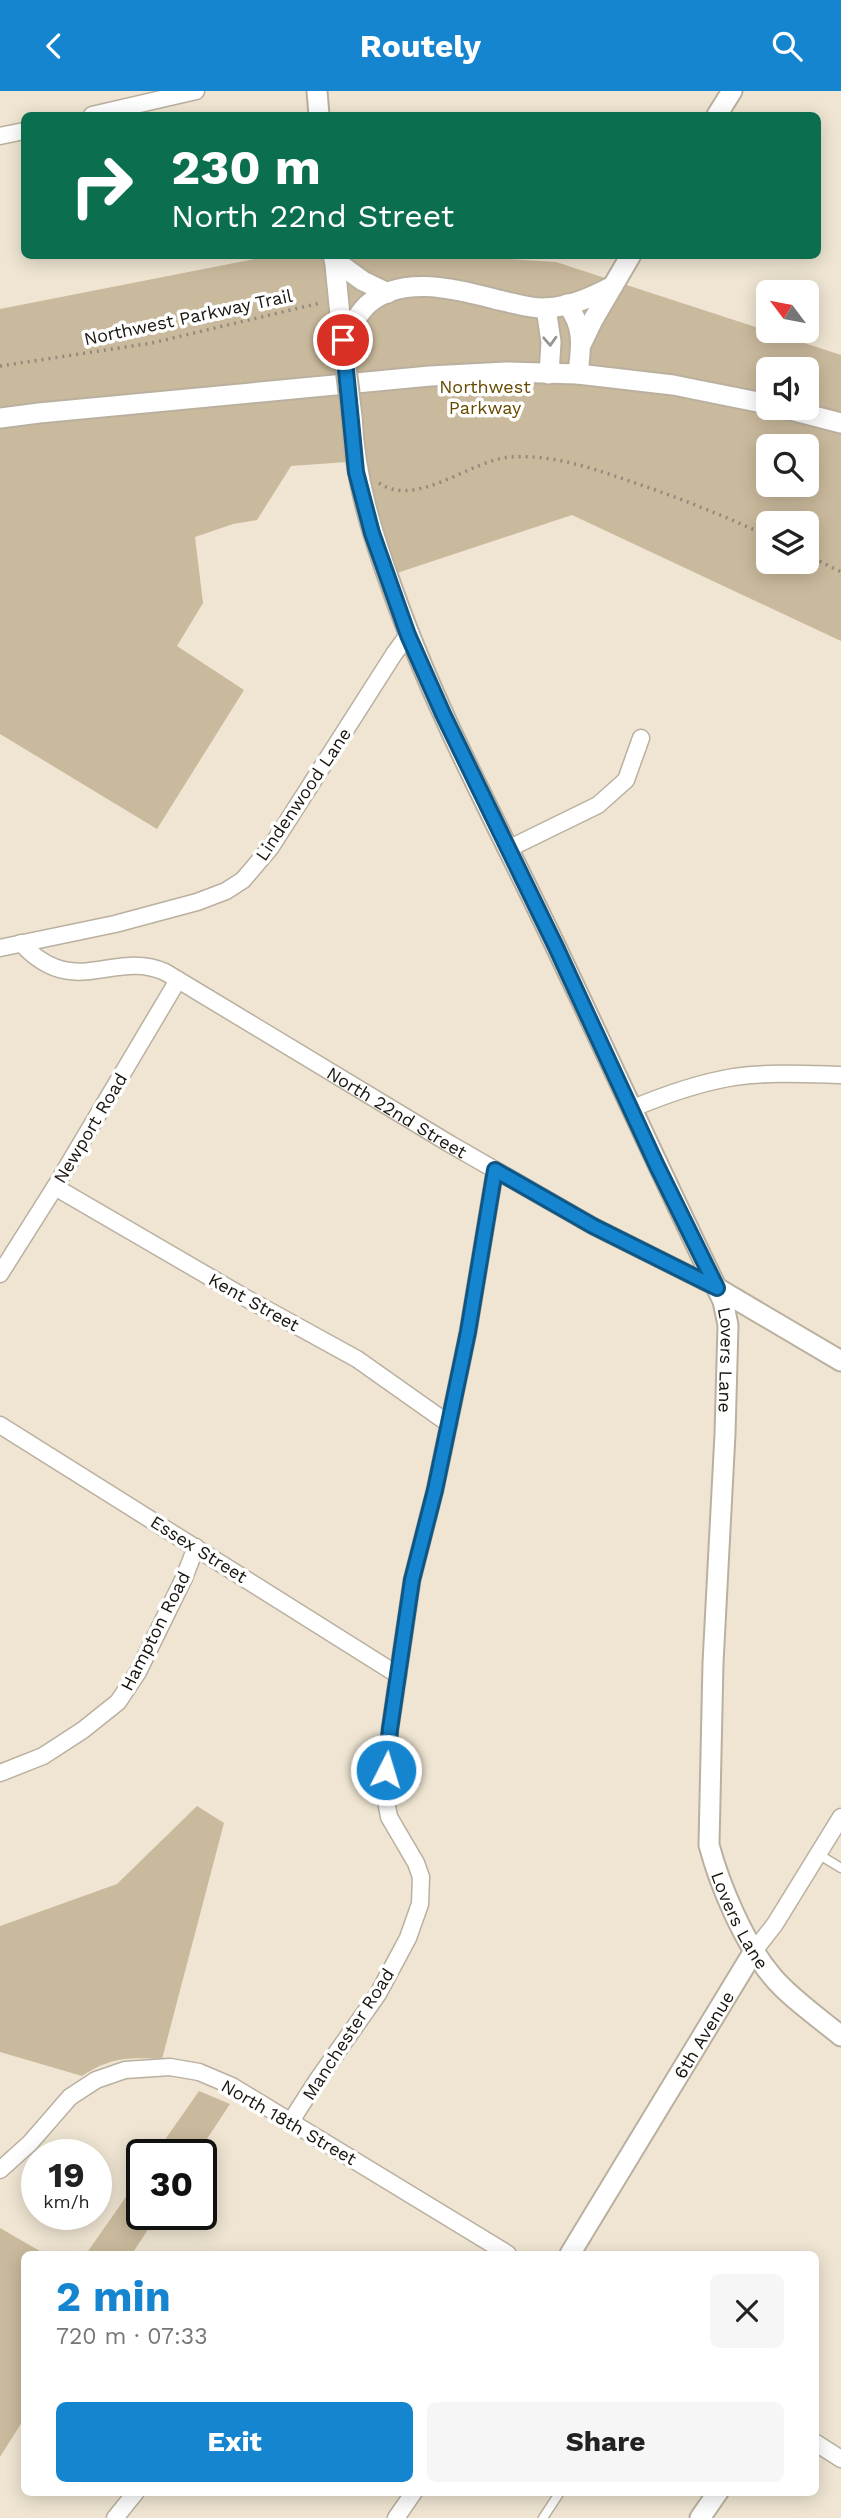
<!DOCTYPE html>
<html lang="en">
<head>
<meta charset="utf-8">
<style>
	body { margin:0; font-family:"Work Sans",sans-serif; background:#f6f6f6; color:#222; height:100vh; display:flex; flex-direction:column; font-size:26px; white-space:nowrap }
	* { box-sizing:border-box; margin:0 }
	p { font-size:23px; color:#767676 }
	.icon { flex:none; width:38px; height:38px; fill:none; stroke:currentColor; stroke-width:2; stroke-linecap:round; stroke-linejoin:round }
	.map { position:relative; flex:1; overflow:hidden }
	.details { position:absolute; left:21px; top:2160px; width:798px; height:245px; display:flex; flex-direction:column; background:#fff; border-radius:10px; box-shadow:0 4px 18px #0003 }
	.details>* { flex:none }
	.hud { position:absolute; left:21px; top:21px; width:800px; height:147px; border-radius:10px; box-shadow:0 4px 18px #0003; background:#0b6e4f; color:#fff; overflow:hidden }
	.needle { width:46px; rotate:302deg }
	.controls { position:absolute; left:756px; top:189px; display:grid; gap:14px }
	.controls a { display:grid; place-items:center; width:63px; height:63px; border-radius:10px; background:#fff; box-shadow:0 4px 18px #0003; font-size:35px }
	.speed { position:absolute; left:21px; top:2048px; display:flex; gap:14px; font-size:35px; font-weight:700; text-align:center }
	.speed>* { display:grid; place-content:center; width:91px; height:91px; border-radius:50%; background:#fff; box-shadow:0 4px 18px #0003; line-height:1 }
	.speed small { font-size:18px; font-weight:400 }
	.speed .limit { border:4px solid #111; border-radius:10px; background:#fff; color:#111 }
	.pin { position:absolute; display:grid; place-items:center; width:60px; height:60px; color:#fff; margin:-30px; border:4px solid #fff; border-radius:50%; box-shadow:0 2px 7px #0007 }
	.me { position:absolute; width:77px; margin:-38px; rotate:5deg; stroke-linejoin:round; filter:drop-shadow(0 0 5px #0008) }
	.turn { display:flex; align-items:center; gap:24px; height:147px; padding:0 35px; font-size:32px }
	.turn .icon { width:91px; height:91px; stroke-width:2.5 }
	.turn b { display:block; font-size:49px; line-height:60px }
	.round { display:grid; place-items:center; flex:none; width:74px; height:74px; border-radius:10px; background:#f6f6f6 }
	.overview { display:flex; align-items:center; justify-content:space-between; height:119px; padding:0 35px }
	h1 { font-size:42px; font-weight:700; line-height:52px; color:#1485ce }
	.action { display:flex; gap:14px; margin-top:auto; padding:14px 35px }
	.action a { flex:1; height:80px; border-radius:10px; background:#1485ce; color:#fff; font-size:28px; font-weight:700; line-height:80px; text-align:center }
	.action a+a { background:#f6f6f6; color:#222 }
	header { display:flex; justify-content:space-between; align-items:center; height:91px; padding:0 35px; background:#1485ce; color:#fff; font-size:32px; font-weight:700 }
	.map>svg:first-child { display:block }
</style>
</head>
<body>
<header><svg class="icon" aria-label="back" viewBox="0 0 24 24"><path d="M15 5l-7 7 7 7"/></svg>Routely<svg class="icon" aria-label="search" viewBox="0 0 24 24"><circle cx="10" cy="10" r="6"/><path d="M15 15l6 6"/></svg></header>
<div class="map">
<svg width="841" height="2427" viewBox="0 0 841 2427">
	<rect width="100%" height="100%" fill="#efe5d2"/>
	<path fill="#caba9d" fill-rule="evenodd" d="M270,165H459L556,171L841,264V550L572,424L394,483L361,370L291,375L257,429L233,433L195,446L203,512L177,555L244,599L157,738L0,643V218ZM768,278H807V317H768ZM768,355H807V394H768ZM768,432H807V471H768Z
		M197,1715L224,1732L162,1968C129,1966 110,1966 82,1985L0,1961V1835L117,1793Z
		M199,2000L230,2013L197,2063H155Z
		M142,2083V2123H158L132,2163H86Z
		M0,2137L45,2163H24V2328L0,2366Z"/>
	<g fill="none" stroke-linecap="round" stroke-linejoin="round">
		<g stroke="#bab09f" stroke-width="11">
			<path id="service" d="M818,1763L841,1777
				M543,2427L560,2401"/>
		</g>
		<g stroke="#bab09f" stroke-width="19">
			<g id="minor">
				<path d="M92,24L196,0"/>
				<path d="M0,45L24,40"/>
				<path d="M508,758L598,714L626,689L641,647"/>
				<path id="s1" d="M21,852C74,910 114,858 165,881L450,1053L593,1135L717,1197"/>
				<path d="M0,857L115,833L197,811L226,800L243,789L271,756L394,563L408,544"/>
				<path d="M631,1018C664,1004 698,992 734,986C769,981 805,983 841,984"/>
				<path d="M55,1096L244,1206L357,1268L449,1333"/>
				<path d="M0,1183L55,1096L178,889"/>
				<path d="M0,1334L398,1584"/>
				<path d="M0,1682L43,1665L83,1639L118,1611L138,1581L184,1487L196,1456"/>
				<path d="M754,1860L775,1833L841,1726"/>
				<path d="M291,2030L318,1988L378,1903L408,1847L420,1813L421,1786L416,1772L389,1726L384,1699L390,1638L412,1489L435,1399L468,1241L495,1079"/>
				<path d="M0,2079L30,2052L70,2006L96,1989L125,1979L170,1976L199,1981L232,1995L508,2163"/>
				<path d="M816,2352L841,2368"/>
				<path d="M115,2427L136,2401"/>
				<path d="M396,2427L414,2401"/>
			</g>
		</g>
		<g stroke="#bab09f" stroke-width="23">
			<g id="tertiary">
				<path d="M317,0L319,24"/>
				<path d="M717,24L732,0"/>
				<path d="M334,164L343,254"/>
				<path d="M334,169L363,190L388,202"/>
				<path d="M567,213C585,238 581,254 578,283"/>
				<path d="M546,217L551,251L549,283"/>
				<path d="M343,249C350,237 357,224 367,214C403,181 462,200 503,210C517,213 532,218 546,217C570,216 592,206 613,195"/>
				<path d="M582,252L593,229L631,164"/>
				<path d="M783,317L841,332"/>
				<path id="s2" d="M352,326C355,389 372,442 393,500C437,624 500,738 556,856C612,974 666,1093 723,1210L728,1234L725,1343L713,1572L709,1754C720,1795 744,1852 772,1885C788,1905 820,1928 841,1945"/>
				<path d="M0,327L39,322L430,285L506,281L578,283L673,294L768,313"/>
				<path d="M717,1197L841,1270"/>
				<path id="s3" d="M570,2163L754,1860"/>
				<path d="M700,2427L718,2401"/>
			</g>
		</g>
		<path stroke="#918a7d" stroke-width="3.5" stroke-dasharray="2 5" stroke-linecap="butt" d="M0,275L152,252L320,212
			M379,392C416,418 471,369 510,366C553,363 595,378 635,392C680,407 724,425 768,445
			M807,464L841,481"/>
		<use href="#service" stroke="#fff" stroke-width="8"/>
		<use href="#minor" stroke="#fff" stroke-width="16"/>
		<use href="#tertiary" stroke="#fff" stroke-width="19"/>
		<g stroke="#bab09f" stroke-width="23" stroke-linecap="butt">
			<path id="tertiary-bridge" d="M345,269L352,326"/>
		</g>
		<use href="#tertiary-bridge" stroke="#fff" stroke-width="19"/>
	</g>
	<defs><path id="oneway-chevron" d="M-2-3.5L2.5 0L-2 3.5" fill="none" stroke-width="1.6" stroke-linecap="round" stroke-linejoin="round" transform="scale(1.75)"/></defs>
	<use stroke="#989693" href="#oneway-chevron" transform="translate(550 250) rotate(87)"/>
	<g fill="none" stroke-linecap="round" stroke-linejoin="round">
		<g stroke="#0d5686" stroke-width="18">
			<path id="route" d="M343,249L356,381L372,442L408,544L443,623L556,856L657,1075L717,1197L593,1135L495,1079L468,1241L435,1399L412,1489L390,1638L386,1679"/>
		</g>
		<use href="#route" stroke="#1485ce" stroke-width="12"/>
	</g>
	<g text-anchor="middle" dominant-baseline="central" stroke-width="7" stroke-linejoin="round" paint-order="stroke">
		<g font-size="18" fill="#19150f" stroke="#fff">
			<text transform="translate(188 226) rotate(-12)">Northwest Parkway Trail</text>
			<text transform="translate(303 703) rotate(-56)">Lindenwood Lane</text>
			<text stroke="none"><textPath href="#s1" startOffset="425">North 22nd Street</textPath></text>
			<text transform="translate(90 1037) rotate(-59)">Newport Road</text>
			<text transform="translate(254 1211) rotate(29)">Kent Street</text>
			<text stroke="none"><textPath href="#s2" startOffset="1022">Lovers Lane</textPath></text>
			<text transform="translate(199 1458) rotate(32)">Essex Street</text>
			<text transform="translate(155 1540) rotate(-63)">Hampton Road</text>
			<text stroke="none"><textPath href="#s2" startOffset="1589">Lovers Lane</textPath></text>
			<text transform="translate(348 1943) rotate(-57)">Manchester Road</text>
			<text stroke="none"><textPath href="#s3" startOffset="257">6th Avenue</textPath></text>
			<text transform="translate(289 2031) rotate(30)">North 18th Street</text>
		</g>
		<g font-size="18" fill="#674a00" stroke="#fff">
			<text x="485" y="295">Northwest<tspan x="485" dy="21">Parkway</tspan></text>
		</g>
	</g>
</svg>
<div class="controls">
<a><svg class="needle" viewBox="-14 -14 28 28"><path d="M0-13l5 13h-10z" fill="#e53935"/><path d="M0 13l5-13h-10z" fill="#767676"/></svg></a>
<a><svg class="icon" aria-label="sound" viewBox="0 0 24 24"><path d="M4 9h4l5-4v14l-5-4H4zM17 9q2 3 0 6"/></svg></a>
<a><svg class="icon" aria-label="search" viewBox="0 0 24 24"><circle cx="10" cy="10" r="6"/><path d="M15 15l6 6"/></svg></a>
<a><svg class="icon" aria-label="layers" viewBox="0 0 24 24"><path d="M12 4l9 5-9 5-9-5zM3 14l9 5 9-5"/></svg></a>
</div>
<div class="speed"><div>19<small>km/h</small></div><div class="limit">30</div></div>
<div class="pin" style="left:343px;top:249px;background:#d93025"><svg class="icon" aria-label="arrive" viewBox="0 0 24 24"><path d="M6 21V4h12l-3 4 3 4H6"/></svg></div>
<svg class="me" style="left:386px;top:1679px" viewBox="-20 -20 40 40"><circle r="17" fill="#1485ce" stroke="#fff" stroke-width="3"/><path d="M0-11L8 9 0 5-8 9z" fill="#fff"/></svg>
<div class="hud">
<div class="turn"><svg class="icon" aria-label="right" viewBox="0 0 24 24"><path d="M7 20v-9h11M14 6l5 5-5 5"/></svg><div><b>230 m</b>North 22nd Street</div></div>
</div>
<section class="details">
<div class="overview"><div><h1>2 min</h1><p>720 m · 07:33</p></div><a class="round"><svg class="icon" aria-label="close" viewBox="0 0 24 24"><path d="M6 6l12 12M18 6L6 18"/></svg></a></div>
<div class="action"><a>Exit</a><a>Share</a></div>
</section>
</div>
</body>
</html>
